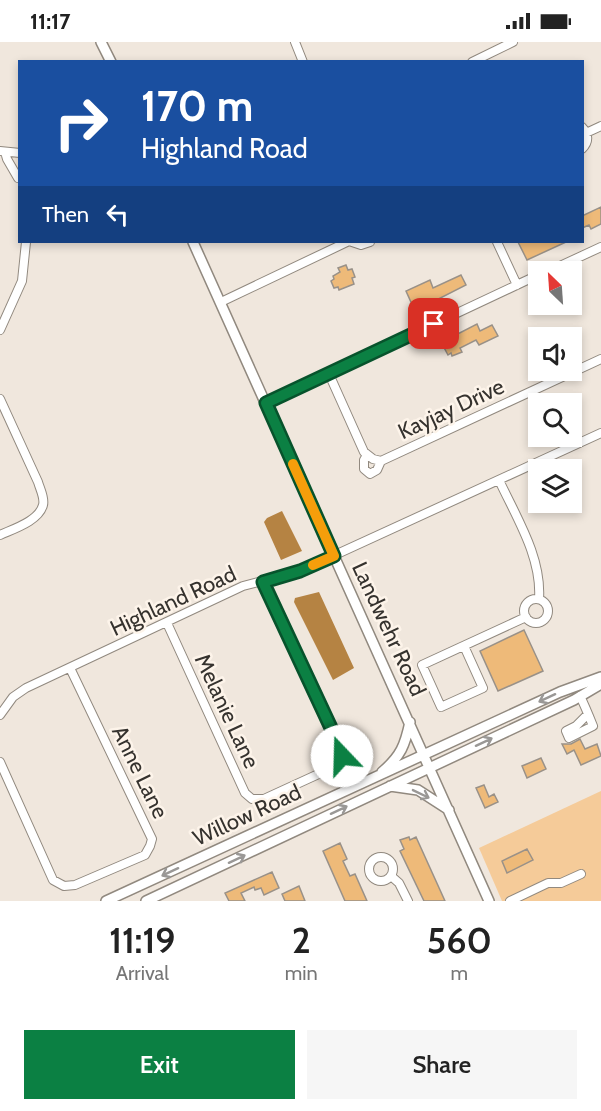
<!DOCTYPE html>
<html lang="en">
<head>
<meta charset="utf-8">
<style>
	body { margin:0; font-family:Cabin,sans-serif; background:#f6f6f6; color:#222; height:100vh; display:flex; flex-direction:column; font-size:22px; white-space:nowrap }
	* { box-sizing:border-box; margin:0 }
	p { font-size:20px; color:#767676 }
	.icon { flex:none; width:33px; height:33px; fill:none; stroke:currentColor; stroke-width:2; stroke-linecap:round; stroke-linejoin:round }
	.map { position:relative; height:859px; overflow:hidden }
	.details { display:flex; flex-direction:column; background:#fff; flex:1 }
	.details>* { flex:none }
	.top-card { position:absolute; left:18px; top:18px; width:566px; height:183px; border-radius:0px; box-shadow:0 3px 9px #0003; background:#1a4fa0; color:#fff; overflow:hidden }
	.needle { width:39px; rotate:335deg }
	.buttons { position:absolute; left:528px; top:219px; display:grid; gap:12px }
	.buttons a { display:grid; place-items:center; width:54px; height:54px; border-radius:0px; background:#fff; box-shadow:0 3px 9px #0003; font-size:30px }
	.pin { position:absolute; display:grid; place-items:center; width:51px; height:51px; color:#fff; margin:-26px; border-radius:12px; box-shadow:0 3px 9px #0006 }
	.me { position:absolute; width:66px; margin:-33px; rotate:339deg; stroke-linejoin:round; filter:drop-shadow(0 0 4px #0008) }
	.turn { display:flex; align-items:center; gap:21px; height:126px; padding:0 24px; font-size:27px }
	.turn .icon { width:78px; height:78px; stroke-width:2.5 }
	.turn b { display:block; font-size:42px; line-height:51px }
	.then { display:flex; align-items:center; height:57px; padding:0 24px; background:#0003; gap:12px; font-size:22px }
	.eta { display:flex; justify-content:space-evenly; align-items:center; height:102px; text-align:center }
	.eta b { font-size:36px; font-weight:600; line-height:42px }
	.button { display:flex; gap:12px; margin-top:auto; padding:12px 24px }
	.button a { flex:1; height:69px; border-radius:0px; background:#0b8043; color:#fff; font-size:24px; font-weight:600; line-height:69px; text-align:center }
	.button a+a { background:#f6f6f6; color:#222 }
	.status { display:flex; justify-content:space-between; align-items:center; height:42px; padding:0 30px; background:#fff; direction:ltr }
	.status svg { height:16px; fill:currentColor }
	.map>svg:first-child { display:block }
</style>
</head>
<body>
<div class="status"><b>11:17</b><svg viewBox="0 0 49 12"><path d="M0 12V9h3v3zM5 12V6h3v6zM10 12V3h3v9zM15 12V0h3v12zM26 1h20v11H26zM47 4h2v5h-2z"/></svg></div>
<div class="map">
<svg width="601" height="859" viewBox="0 0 601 859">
	<rect width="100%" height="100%" fill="#f0e7dd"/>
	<path fill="#f5cb99" d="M601,749V859H502L479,806Z"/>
	<path fill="#b58343" d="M282,469L302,509L281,518L264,480L267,476Z
		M319,550L354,626L333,638L294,560L295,556Z"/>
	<path fill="#eeba79" stroke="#999188" stroke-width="1.5" d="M601,165V182L591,187L589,183L582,186V174Z
		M518,200H566L527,218Z
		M346,223L348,228L352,227L355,235L352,236L354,242L339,248L338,245L334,246L331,239L334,237L333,234L340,230L338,226Z
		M461,233L466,243L415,269L406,249L430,238L433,246Z
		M477,282L480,289L492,283L498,294L479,303L476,298L460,306L462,310L452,314L451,311L448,313L440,298L447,295L448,297Z
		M524,588L543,629L498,649L480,609Z
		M580,697L585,707L597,702L601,714L581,723L574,708L567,712L562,702H571Z
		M541,716L546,727L527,736L522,724Z
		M484,743L489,755L494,752L498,760L485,766L476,746Z
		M409,795L410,798L416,795L445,859H424L400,809L404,807L400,798Z
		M340,801L347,817L343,819L350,834L355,832L367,859H345L323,809Z
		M527,807L533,818L507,831L502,819Z
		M272,830L279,846L264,853L261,846L255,848L254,845L241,851L245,859H229L225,851Z
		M299,844L305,859H285L282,852Z"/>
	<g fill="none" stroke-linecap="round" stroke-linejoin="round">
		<g stroke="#91897f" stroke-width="10">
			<path id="minor" d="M295,0L303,20
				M472,20L513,0
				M582,85C589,92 589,100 582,107
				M586,91L601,84
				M0,109L20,111
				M5,110L7,117L18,136
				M352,200L361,203L370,200
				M497,200L517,243
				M547,230L601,205
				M221,260L347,200
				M0,288L22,239L26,200
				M329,332L364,410L373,417L381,419L601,317
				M0,357L38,440C40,447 45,456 43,463C39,479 13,487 0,493
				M266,361L538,233
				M367,413L364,418V427L370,432L377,428L381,419
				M499,438C516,475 542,515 539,557
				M524 569a12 12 0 1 1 24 0a12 12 0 1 1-24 0Z
				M167,581L245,751L252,757H264L336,724L342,714L339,703L263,540
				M464,604L483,646L441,665L422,623L526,575
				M580,654C585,664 589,674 593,684L569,696L566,689L576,684L588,672
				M0,673L13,655L26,646L243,544L300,529L601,391
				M0,720L53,838L64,844L75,843L145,813L150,804L152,797L70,626
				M369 827a12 12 0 1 1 24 0a12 12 0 1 1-24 0Z
				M391,834L399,841L408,859
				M510,859L548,841H561L581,832"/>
		</g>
		<g stroke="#91897f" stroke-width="12">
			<path id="major" d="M101,0L111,20
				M193,200L489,859
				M382,730C401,714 405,703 410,680
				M390,744L418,748L449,768
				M106,859L560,650L601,635
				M146,859L574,658L601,642"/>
		</g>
		<use href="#minor" stroke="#fff" stroke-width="8"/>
		<use href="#major" stroke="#fff" stroke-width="9"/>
	</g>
	<defs><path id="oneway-shaft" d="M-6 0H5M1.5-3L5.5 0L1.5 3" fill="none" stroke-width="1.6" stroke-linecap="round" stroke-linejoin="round" transform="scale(1.5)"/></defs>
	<g stroke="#9a9896">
		<use href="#oneway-shaft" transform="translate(547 656) rotate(155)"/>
		<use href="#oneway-shaft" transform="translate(484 700) rotate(-25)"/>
		<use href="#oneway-shaft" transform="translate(421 752) rotate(26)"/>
		<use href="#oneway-shaft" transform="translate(339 768) rotate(-25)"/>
		<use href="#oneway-shaft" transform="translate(237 817) rotate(-25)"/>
		<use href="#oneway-shaft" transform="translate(170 830) rotate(155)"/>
	</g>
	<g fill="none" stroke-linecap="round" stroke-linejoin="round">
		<g stroke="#07532c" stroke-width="15">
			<path id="route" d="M342,714L339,703L263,540L300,529L334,514L266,361L434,282"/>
		</g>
		<use href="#route" stroke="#0b8043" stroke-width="10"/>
		<path stroke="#f59e0b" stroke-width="10" d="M293,422L334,514L313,523"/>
	</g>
	<g text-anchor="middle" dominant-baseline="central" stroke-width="5" stroke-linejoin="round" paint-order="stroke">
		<g font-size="22" fill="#35322e" stroke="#fdf4ea">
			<text transform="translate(451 367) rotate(-25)">Kayjay Drive</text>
			<text transform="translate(173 559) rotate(-25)">Highland Road</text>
			<text transform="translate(389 587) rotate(65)">Landwehr Road</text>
			<text transform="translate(227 669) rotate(65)">Melanie Lane</text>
			<text transform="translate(140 730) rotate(64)">Anne Lane</text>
			<text transform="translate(247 773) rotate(-25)">Willow Road</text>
		</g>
	</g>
</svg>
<div class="buttons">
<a><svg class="needle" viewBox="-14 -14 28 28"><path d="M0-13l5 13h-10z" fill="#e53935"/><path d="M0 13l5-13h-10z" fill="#767676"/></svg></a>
<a><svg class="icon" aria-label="sound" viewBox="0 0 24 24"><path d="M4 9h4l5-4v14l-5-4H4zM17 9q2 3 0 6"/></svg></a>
<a><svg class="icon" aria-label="search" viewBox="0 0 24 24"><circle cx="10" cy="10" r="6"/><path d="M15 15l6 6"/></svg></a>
<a><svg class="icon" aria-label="layers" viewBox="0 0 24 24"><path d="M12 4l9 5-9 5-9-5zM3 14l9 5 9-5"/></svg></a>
</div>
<div class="pin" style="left:434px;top:282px;background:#d93025"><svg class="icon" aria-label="arrive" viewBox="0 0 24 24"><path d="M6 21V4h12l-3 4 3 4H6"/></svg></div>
<svg class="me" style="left:342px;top:714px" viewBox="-20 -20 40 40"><circle r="19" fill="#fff"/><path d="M0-13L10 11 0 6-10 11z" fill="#0b8043"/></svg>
<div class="top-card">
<div class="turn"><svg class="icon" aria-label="right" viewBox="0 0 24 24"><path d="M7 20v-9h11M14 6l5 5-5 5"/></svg><div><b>170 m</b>Highland Road</div></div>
<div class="then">Then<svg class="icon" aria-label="left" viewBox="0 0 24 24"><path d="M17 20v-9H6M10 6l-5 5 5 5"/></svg></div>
</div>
</div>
<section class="details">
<div class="eta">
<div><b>11:19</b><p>Arrival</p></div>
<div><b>2</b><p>min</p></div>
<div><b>560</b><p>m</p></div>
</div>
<div class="button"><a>Exit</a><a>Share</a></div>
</section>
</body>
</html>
